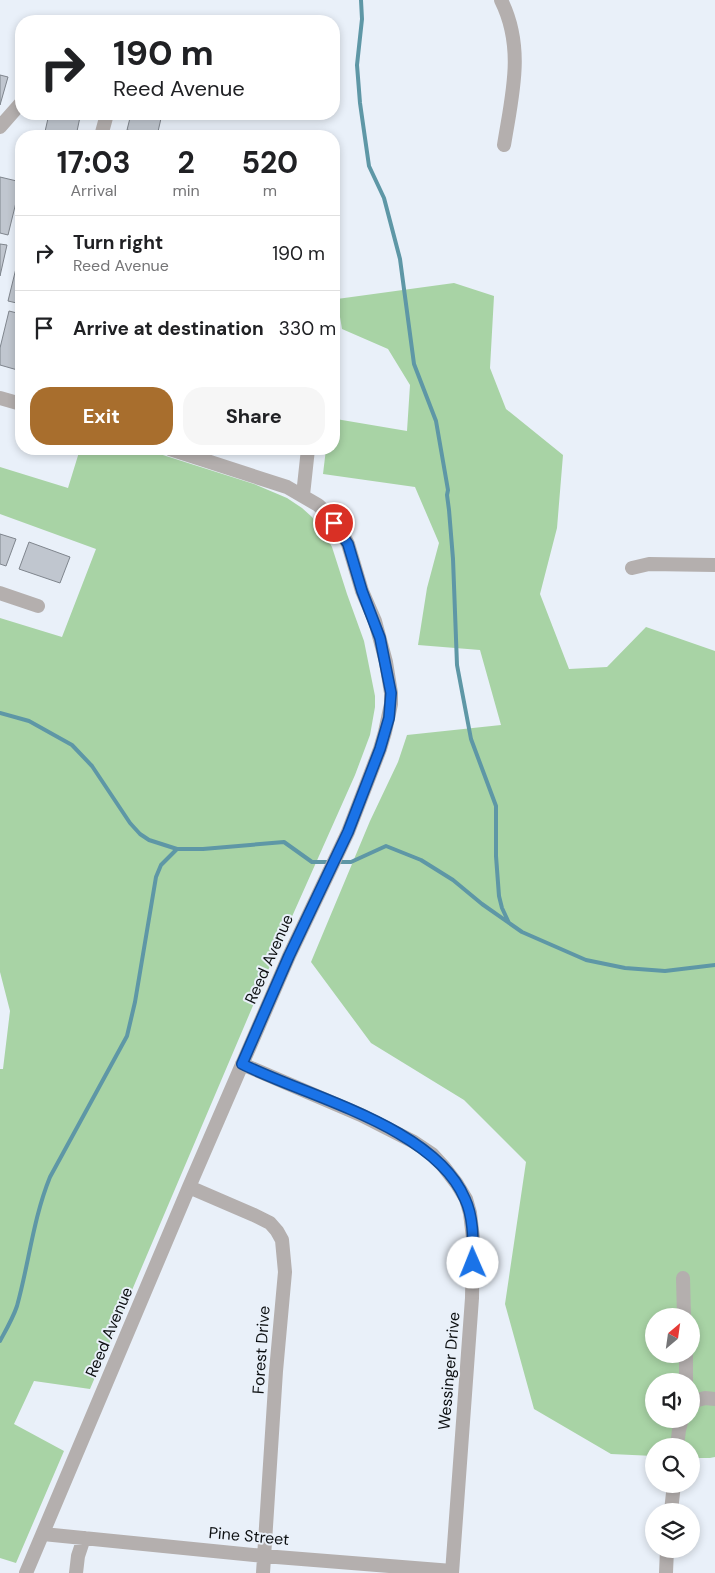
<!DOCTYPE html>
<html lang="en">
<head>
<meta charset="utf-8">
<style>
	body { margin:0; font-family:"DM Sans",sans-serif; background:#f6f6f6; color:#202124; height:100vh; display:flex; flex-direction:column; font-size:19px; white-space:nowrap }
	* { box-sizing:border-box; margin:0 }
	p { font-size:16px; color:#757577 }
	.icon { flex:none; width:28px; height:28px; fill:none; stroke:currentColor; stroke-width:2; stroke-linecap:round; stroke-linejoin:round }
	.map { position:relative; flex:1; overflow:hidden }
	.sheet { position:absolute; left:15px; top:130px; width:325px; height:325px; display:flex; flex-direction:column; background:#fff; border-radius:20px; box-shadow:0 2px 8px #0003 }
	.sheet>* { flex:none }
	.hud { position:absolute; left:15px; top:15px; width:325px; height:105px; border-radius:20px; box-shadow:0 2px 8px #0003; background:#fff; color:#202124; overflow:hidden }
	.needle { width:32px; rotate:29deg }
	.fabs { position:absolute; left:645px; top:1308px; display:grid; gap:10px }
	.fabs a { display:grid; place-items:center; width:55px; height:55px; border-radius:50%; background:#fff; box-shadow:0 2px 8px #0003; font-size:25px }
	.pin { position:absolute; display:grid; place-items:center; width:42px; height:42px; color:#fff; margin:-21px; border:2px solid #fff; border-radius:50%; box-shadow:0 1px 5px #0007 }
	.me { position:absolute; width:55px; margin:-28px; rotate:359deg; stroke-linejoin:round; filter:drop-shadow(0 0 4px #0008) }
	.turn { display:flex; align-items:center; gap:18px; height:105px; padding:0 15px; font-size:22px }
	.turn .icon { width:65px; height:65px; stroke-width:2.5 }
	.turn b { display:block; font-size:35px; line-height:42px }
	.eta { display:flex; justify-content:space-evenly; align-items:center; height:85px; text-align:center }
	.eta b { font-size:30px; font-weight:700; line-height:35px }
	.cta { display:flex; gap:10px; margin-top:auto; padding:10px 15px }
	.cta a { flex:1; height:58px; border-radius:20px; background:#a86e2d; color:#fff; font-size:20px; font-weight:700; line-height:58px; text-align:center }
	.cta a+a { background:#f6f6f6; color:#202124 }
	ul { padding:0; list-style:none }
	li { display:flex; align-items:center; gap:15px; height:75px; padding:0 15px; border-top:1px solid #e0e0e0 }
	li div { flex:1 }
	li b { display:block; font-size:19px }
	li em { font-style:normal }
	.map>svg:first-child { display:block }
</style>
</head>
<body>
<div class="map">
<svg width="715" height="1573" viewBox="0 0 715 1573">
	<rect width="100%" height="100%" fill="#e9f0f9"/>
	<path fill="#a8d3a5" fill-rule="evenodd" d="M454,283L494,296L490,368L506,409L563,455L557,528L540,594L569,669L607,667L646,627L715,651V1457L710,1458H691V1446H654V1456L611,1454L534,1409L505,1304L526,1162L464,1100L371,1043L311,962L370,821L398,762L407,735L501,725L480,650L418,645L427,588L439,543L415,487L323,474L326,449H334V424L336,419L407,431L410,385L388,349L342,329L337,299ZM654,1316H691V1354H654ZM654,1381H691V1419H654Z
		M80,449H144L254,484L287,498L302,508L312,517L325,534L332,547L347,594L364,641L375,696V707L370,735L355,775L266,975L90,1389L34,1381L14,1424L64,1451L16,1563L0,1558V1069H3L10,1011L0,972V618L62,637L96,549L0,514V467L68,488Z"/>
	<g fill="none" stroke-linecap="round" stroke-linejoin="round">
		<path stroke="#5e97a6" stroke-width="4" d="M361,0L362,19L357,65L360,103L369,166L384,198L400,259L414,364L436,421L448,490L447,495L449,510L453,559L457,665L471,739L496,806V856L499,896L502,908L509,923
			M0,713L29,721L72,745L92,766L130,823L140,834L149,840L177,849H203L284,842L312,862H330
			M337,862H351L386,846L421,860L453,880L482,904L522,932L586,960L625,968L665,971L715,965
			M0,1341C6,1330 13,1318 17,1306C29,1263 33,1219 50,1177L127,1036L135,1002L156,877L161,865L177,849"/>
	</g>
	<path fill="#c0c6cf" stroke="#7f858d" d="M0,75L8,77L0,105Z
		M49,114H66L80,117L76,136H44Z
		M131,114H162L157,136L127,130Z
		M0,177L21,182L8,235L0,233Z
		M0,244L7,245L0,276Z
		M21,248V304L8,301Z
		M9,311L21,314V371L0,365V348Z
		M0,534L16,539L6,566L0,564Z
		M29,542L70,557L60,583L19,569Z"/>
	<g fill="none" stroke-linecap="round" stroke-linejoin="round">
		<path stroke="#b4afae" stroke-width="14" d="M501,0C525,48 512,95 504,145
			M0,127L21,103
			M101,136L107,114
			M0,398L21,404
			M303,495L308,449
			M632,568L649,564L715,565
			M0,593L38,606
			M242,1064L361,1115L414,1142L432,1154L444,1167L457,1184L466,1199L470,1213L473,1238L472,1298L452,1573
			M189,1187L254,1215L270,1223L277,1231L282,1240L285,1272L276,1371L263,1573
			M683,1278L684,1316
			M686,1354V1381
			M691,1402L705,1398L715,1399
			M677,1446L679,1430L682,1419
			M671,1511L674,1484
			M43,1534L264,1556L452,1571
			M26,1573L189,1187L289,956L348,832L380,749L385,732L391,704V693L386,662L375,621L362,591L348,544L341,531L328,514L318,505L287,487L170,449
			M76,1573L78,1556L84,1538
			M666,1573L667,1549"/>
	</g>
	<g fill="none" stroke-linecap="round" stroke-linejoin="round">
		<g stroke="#114b97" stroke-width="12">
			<path id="route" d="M334,523L348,544L362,591L380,638L391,693L389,718L380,749L348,832L289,956L242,1064C308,1097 435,1127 465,1199C474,1218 473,1242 473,1263"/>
		</g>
		<use href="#route" stroke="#1a73e8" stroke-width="9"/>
	</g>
	<g text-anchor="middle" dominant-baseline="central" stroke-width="4" stroke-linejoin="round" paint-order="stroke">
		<g font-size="16" fill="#0c0f11" stroke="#e9f0f9">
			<text transform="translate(269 959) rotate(-66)">Reed Avenue</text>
			<text transform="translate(109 1332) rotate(-67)">Reed Avenue</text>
			<text transform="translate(261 1350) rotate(-86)">Forest Drive</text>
			<text transform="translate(449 1371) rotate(-85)">Wessinger Drive</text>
			<text transform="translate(249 1536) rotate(5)">Pine Street</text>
		</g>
	</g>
</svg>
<div class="fabs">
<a><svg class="needle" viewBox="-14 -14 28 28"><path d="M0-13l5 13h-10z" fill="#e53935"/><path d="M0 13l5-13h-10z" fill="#757577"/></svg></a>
<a><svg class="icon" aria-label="sound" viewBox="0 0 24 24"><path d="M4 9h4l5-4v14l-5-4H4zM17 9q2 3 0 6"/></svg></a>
<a><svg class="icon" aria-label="search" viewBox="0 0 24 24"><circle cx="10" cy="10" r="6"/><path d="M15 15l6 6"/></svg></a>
<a><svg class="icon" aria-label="layers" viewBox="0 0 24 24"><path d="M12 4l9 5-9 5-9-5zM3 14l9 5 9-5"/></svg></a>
</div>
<div class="pin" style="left:334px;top:523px;background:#d93025"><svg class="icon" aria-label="arrive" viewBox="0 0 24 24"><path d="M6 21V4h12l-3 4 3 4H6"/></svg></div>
<svg class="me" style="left:473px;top:1263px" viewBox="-20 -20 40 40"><circle r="19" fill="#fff"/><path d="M0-13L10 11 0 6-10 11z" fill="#1a73e8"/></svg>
<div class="hud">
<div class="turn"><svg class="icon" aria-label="right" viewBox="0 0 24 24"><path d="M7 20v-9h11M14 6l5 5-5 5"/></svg><div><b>190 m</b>Reed Avenue</div></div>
</div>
<section class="sheet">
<div class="eta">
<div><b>17:03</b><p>Arrival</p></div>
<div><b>2</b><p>min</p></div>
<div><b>520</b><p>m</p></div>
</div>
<ul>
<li><svg class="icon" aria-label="right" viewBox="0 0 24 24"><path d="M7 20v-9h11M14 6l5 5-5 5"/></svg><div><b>Turn right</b><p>Reed Avenue</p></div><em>190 m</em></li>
<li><svg class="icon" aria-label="arrive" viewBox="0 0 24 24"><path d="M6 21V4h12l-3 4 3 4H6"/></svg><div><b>Arrive at destination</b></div><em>330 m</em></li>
</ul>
<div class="cta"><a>Exit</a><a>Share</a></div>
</section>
</div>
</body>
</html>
